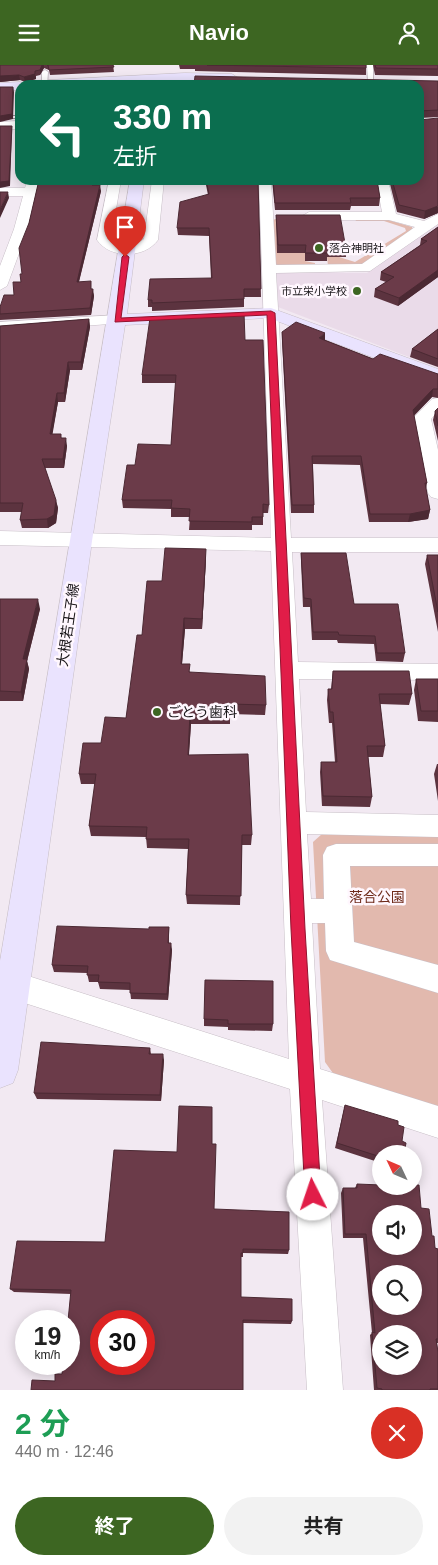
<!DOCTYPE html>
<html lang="ja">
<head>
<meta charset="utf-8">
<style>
	body { margin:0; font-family:Arial,"Noto Sans JP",sans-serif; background:#f2f2f2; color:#222; height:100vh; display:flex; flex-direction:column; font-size:19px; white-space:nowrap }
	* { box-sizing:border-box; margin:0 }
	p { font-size:16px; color:#767676 }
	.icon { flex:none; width:28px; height:28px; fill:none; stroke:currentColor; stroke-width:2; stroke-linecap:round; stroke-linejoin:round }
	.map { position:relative; height:1325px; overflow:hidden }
	.drawer { display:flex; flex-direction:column; background:#fff; flex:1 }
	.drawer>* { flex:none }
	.guide { position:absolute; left:15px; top:15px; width:409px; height:105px; border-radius:15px; box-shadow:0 2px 12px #0003; background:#0b6e4f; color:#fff; overflow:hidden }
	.needle { width:32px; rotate:314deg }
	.tools { position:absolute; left:372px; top:1080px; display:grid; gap:10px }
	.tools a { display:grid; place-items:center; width:50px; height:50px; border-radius:50%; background:#fff; box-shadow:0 2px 12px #0003; font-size:25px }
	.speed { position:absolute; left:15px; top:1245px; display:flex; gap:10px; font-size:25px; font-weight:700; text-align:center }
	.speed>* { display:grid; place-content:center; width:65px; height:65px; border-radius:50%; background:#fff; box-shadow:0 2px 12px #0003; line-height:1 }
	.speed small { font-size:12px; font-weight:400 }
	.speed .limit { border:8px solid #d22; background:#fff; color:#111 }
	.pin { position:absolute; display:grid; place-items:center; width:42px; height:42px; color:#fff; margin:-51px -21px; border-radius:50% 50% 50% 0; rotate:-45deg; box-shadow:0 0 5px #0007 }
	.pin .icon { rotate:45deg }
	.me { position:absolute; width:55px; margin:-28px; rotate:356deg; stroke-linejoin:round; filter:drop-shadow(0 0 4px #0008) }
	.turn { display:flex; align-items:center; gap:18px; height:105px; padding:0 15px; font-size:22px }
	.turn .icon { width:65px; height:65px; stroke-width:2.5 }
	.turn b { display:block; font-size:35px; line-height:42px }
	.round { display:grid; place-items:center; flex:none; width:52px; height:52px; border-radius:26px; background:#f2f2f2 }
	.headline { display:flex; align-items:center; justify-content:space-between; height:85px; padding:0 15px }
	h1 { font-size:30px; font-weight:700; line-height:38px; color:#1e9e55 }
	.action { display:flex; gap:10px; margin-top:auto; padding:10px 15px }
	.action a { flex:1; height:58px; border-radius:30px; background:#3d6622; color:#fff; font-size:20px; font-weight:700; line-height:58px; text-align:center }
	.action a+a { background:#f2f2f2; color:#222 }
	header { display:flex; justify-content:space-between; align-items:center; height:65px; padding:0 15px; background:#3d6622; color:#fff; font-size:22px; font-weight:700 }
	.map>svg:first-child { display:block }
</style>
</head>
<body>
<header><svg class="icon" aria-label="menu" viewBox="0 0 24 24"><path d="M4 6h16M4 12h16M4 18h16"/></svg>Navio<svg class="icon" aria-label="person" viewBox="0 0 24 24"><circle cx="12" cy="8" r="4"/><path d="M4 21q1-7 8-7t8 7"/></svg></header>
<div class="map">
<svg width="438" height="1325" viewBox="0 0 438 1325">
	<rect width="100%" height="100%" fill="#f2e9f2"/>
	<path fill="#eadbe9" d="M438,159V303L278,242L276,209L280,207L367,208Z"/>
	<path fill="#e2b9ae" d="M278,153L305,188V196L315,198V201H279L274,198L273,155Z
		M355,154H385L412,162L413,165L360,201H328L327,192H339L355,197L406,166L405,163L384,156H356Z
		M322,769L438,772V1044L335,1011L325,997L313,777Z"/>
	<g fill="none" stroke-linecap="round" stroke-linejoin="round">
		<g stroke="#c7bec6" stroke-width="2">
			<path id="lane" d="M367,0H373V17L368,16Z
				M45,5L48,7L47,20L42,19V7Z"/>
		</g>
		<g stroke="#c7bec6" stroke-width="1">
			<path id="street" d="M20,56V64L0,65V57Z
				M27,115H39L28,164L7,221L0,225V201L14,164L23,131H0V123H25Z
				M109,115H121L111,174C122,183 133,182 144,174L152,115H164L158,175C144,194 110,194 97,175Z
				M259,115H271L276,200L362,199L415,162L389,155H309L302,151L309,147H382L376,115H388L396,149L424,156L438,149V159L370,206L276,208L291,473H438V487H292L298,597L438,599V615L299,614L306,747L438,750V772L307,769L311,834H324L323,790L327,782L336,779H438V801H350L354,877L438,900V928L330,895L326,886L325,858H312L320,1004L438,1041V1073L322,1035L343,1325H307L290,1024L0,930V902L289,994L271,486L0,480V466L271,473Z
				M117,250L125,255L123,258L0,267V257Z
				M438,333V347L431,354L438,385V434L431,432L428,428L413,353L432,334Z"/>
		</g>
		<g stroke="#c7bec6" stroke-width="1">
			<path id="secondary" d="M185,8L232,9L238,13L232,17L20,20V25L0,26V18L20,17L25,19L31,16Z
				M130,115H144L127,249L271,243L438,304V317L269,253L125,260L92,476L18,1005L13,1018L0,1023V896Z"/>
		</g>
		<use href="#lane" fill="#fff" fill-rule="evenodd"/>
		<use href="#street" fill="#fff" fill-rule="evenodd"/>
		<use href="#secondary" fill="#eae3fe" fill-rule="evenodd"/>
		<g stroke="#383438" stroke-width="3">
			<path id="rail" d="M0,52H20"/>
		</g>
		<use href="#rail" stroke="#fff7fe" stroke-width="2" stroke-dasharray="5.5" stroke-linecap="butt"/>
	</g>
	<path fill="#5c333f" d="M0,0H113L114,7L50,10L49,5L44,3L40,10L36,11V14L25,17L20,15L0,17Z
		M179,0H366V10L195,6V4H180Z
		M373,0H438V11L375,10Z
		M438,16V52L420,53L438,148L424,154L397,147L389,115H419V20Z
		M39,115H95L94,120L101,126L79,217L92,224L94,231L91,250L0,255V242L14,230L21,217L22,209L29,158Z
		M205,115H258L261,232H244V242L152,246V242H148V235L211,213L209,171L178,170L177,163L208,130Z
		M272,115H377L380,133L379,141H351L350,145H275Z
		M276,150L346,184V192H327V196H305V188H277Z
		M438,160V212L398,241L374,232L375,224L386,217L380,215L381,207L420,180L421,174L438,162Z
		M89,254L90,262L82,305H70L65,337H58L52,369L62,373L67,381L64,403H45L58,443L56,458L48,463H22L20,455L22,447H0V261Z
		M438,264V302L410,292L412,284Z
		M282,267L325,275L373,294L438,309V333L432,332L414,351L427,418L426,424L430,445L428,454L408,457H369L360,400L313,399L314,440V448H291L282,275Z
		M245,275L269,440L268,448H263V460H252V465H189L190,452H171V444L123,443L122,435L135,400L171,380L176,318H142V310Z
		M438,343V376L433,355L435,346Z
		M301,488L405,588L403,597L376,596L374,579L338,578L337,575H312L310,542H303L301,496Z
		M427,490H438V567L425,499Z
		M206,494L202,564H185L182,599L190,607L266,640L265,650L230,649V659H191L189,690L252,770L251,780H242L240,840L187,839L186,830L188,784L147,783L146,772L91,771L89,761L95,719H81L79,709L101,678L126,653L142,570Z
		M0,534L40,544L27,596L29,604L23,636H0Z
		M333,606L412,629L409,640L380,639L385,681L383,692H368L372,732L370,742L322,741L320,707L321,697H335L332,658H329L327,635L328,624H331Z
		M416,614H438V657L418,656L414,625Z
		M437,699H438V736L434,709Z
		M169,862V878L172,885L168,935L131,934L130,925L100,924L98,917H89L87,908L54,907L52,900L149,864Z
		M273,916V959L272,966L228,965V962L204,961V954Z
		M150,983L151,989L164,995L161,1036L37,1034L34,1028Z
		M345,1040L381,1089V1098L335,1083Z
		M212,1079L214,1144L289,1185L288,1189L243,1188V1192H241V1232L292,1256L291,1259L243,1258L55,1316L62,1309L71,1229L14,1227L10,1224L105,1177L177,1087Z
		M357,1119L421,1143L435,1183L438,1184V1278H437L438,1287V1325H374L370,1270L372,1268L363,1173H343L341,1128L343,1123H355Z"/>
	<path fill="#4b2933" d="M42,0H44V3L40,10V5Z
		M35,9L36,14L25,17L24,12Z
		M19,10L20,15L0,17V11Z
		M13,22L14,27L13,54L0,57V51Z
		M12,61V66L10,121L0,123V117Z
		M93,115H95L92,126V120Z
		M100,120L101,126L77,224V217Z
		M8,127L9,133L0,153V145Z
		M438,141V148L424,154L425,146Z
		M438,205V212L398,241L399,233Z
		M93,224L94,231L91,250L90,243Z
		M89,254L90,262L82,305L81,297Z
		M325,268V276L319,273Z
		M68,297L70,305L65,337L64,328Z
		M433,324L432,332L411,353L413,345Z
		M57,328L58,337L51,378L50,369Z
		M66,373L67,381L64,403L63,394Z
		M56,435L58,443L56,458L48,463L47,454Z
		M430,445L428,454L408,457L410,449Z
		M206,484V494L202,564V554Z
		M38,534L40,544L27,596L29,604L23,636L21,627L23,594Z
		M184,553L185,564L181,610V599Z
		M190,648L191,659L188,700V690Z
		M171,878L172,885L168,935L167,929Z
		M163,989L164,995L161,1036L160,1030Z"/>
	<path fill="#6b3b49" stroke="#4b2933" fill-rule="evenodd" d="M0,0H42L40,5L35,6V9L24,12L19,10L0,11Z
		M47,0H113L114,2L49,5L48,0Z
		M207,0H366V3Z
		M375,0H438V4L376,3Z
		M195,11L438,16V45L419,46V20H194Z
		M0,22H13L12,49L0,51Z
		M419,46L420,55L438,53V141L425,146L399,140L392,115H419Z
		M0,61H12L9,116L0,117Z
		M39,115H93L92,120H100L77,217L91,216V224H93L90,243L0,249V242L4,230H14L13,217H21L20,209H22L19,183L29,158Z
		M206,115H258L261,224H244V234L152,238V235H148L150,214L212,213L209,163H177L180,137L209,129Z
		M273,115H377L380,133H350L351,138H275Z
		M0,127H8L0,145Z
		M276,150H340L346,184L327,185L328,188H305L306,180H278Z
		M438,162V205L399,233L375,224L394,212L381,207L427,176L421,174Z
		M244,248L245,275H263L269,440L263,439V452H252V457L189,456L190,444L171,443L172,435H122L127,400H135L138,379L171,380L176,310H142L150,253Z
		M89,254L81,297H68L64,328H57L50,369H61V373H66L63,394H42L56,435L54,450L47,454L20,455L23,438H0V261Z
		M296,257L325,268L319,273L373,294L380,289L438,309V324H433L413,345L427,418H425L430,445L410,449H370L361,391H312L314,440H292L282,267Z
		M438,264V294L412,284Z
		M438,343V361L435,346Z
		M165,483L206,484L202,554L184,553L181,599H190L189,607L265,611L266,640L230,639V649L190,648L188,690L248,689L252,770H242L241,831L186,830L189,774H146L147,762L89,761L96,709H79L83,678H101L105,652L126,653L137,570H142L147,516H162Z
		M301,488H346L354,539H398L405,588H377L375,571L339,570L338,567H313L311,534L304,533Z
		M427,490H438V547Z
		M0,534H38L23,594H27L21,627L0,626Z
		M333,606H409L412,629H379L385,681H367L372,732L323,731L321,697H337L333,647H330L328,624H332Z
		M416,614H438V646H421Z
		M57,861L149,864V862H169L168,878H171L167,929L130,928V918L98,917L99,910H87L88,901L52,900Z
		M205,915L273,916V959H228V955L204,954Z
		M41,977L150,983L149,989H163L160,1030L34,1028Z
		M345,1040L398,1056V1060L404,1062L402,1076L406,1078L404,1089H381V1092L337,1078Z
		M179,1041L212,1042V1079H216L214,1144L289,1147V1185L243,1184V1188H241V1232L292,1234V1256L243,1255V1325H31L32,1315L55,1316V1309H62L63,1299H69V1256H68L71,1225L10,1224L17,1176L105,1177L114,1085L177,1087ZM101,1256H144V1299H101Z
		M357,1119L381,1120V1121H414V1120H419L421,1143L429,1144L432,1171H434L435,1183L438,1184V1274H436L438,1287V1324H430V1325H382V1324L377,1323L372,1267L375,1268L366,1169H345L343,1123H357ZM381,1149H414V1181H381ZM381,1209H414V1241H381ZM381,1269H414V1301H381Z"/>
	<path fill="#e11d48" stroke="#92132f" d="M125,189L129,192L121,253L271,246L275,248L305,864L321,1130L318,1136L313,1138L307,1136L305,1130L291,864L267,250L115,257L122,192Z"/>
	<g fill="#3d6622" stroke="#fff7fe" stroke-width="2">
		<circle cx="319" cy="183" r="5"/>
		<circle cx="357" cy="226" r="5"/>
		<circle cx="157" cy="647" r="5"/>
	</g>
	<g text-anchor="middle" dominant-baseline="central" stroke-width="5" stroke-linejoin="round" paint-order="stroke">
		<g font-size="11" fill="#1a171a" stroke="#fff7fe" text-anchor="start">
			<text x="329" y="183">落合神明社</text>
			<text x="347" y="226" text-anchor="end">市立栄小学校</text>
		</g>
		<g font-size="14" fill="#1a171a" stroke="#fff7fe">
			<text transform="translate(68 560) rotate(-82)">大根若王子線</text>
		</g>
		<g font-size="14" fill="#1a171a" stroke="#fff7fe" text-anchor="start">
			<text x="167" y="647">ごとう歯科</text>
		</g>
		<g font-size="14" fill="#6f2b1b" stroke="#fff7fe">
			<text x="377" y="832">落合公園</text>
		</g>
	</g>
</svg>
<div class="tools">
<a><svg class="needle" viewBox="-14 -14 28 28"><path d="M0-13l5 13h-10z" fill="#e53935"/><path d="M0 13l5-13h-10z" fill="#767676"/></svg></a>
<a><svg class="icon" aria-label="sound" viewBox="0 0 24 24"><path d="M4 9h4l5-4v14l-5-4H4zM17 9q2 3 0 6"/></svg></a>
<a><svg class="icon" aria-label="search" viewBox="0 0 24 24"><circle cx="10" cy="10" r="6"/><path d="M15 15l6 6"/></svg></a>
<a><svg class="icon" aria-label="layers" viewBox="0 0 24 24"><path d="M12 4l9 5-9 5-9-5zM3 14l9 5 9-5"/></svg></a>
</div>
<div class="speed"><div>19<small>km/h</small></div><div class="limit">30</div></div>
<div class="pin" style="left:125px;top:192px;background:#d93025"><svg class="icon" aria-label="arrive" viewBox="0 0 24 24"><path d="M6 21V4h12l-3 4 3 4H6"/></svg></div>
<svg class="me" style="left:313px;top:1130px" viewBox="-20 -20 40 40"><circle r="19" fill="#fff"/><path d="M0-13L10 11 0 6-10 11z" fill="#e11d48"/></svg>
<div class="guide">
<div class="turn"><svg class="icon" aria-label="left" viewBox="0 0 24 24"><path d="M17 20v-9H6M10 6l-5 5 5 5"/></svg><div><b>330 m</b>左折</div></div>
</div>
</div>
<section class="drawer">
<div class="headline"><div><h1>2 分</h1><p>440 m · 12:46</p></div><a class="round" style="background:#d93025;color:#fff"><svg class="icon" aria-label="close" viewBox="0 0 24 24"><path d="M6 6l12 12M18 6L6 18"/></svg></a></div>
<div class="action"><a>終了</a><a>共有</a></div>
</section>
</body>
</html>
